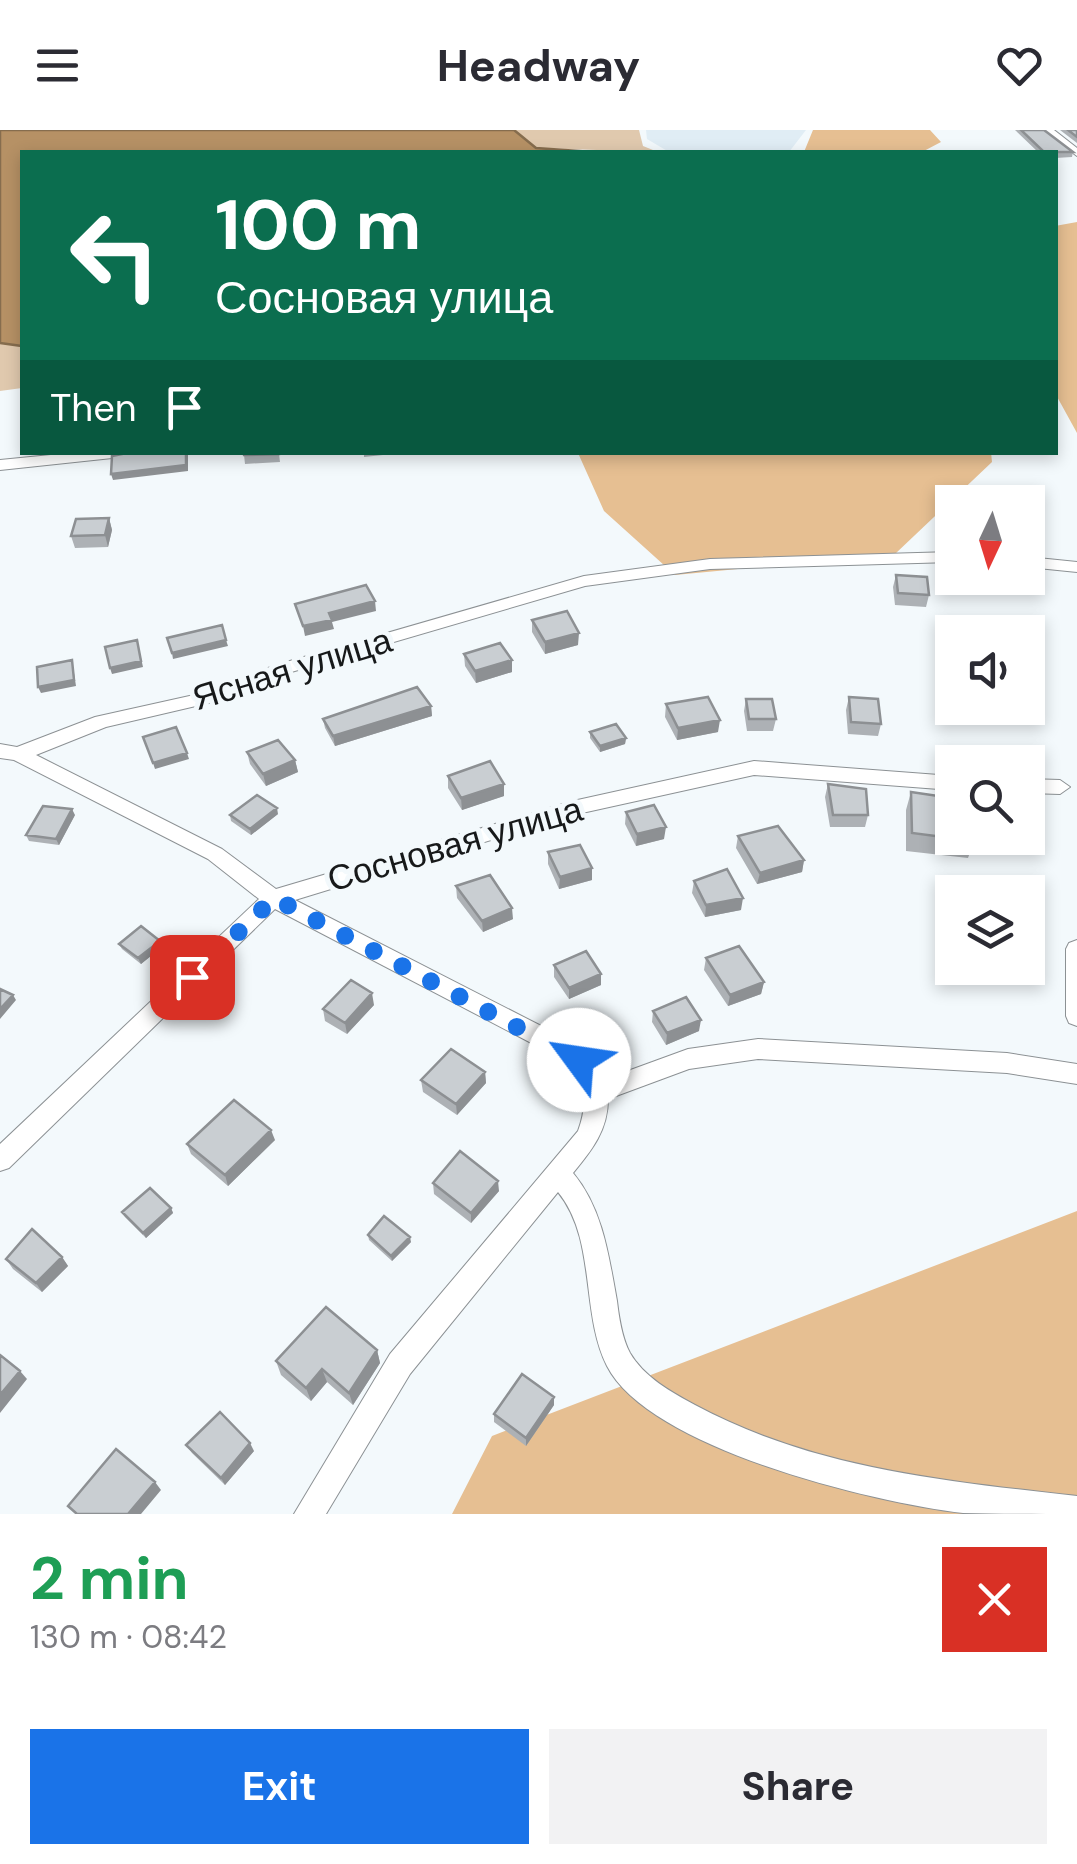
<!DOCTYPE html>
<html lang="en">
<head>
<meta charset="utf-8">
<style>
	body { margin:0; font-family:"DM Sans",sans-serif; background:#f2f2f3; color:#2b2b33; height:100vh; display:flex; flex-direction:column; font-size:38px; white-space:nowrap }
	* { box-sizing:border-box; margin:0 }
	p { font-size:32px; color:#7c7c81 }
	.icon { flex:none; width:55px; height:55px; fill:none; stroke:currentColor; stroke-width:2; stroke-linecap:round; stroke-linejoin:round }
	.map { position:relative; height:1384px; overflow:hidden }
	.panel { display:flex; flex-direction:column; background:#fff; flex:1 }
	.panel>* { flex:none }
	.banner { position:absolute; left:20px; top:20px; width:1038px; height:305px; border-radius:0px; box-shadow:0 5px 15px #0003; background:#0b6e4f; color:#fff; overflow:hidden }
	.needle { width:65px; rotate:184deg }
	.controls { position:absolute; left:935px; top:355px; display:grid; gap:20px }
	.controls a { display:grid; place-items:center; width:110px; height:110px; border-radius:0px; background:#fff; box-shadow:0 5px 15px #0003; font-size:50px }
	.pin { position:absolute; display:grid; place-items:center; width:85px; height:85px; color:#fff; margin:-42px; border-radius:20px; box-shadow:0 5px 15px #0006 }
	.me { position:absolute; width:110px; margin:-55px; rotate:301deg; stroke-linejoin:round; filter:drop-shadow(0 0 8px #0008) }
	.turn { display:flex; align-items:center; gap:35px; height:210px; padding:0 30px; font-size:45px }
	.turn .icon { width:130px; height:130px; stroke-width:2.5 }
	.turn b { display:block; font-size:70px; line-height:85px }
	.then { display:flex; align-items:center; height:95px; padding:0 30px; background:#0003; gap:20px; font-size:38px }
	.round { display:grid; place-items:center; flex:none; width:105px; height:105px; border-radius:0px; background:#f2f2f3 }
	.headline { display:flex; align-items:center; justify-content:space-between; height:170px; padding:0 30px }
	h1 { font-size:60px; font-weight:700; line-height:75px; color:#1e9e55 }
	.cta { display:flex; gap:20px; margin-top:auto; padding:20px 30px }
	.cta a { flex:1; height:115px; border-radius:0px; background:#1a73e8; color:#fff; font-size:40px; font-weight:700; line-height:115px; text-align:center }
	.cta a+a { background:#f2f2f3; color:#2b2b33 }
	header { display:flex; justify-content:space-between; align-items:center; height:130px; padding:0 30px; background:#fff; font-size:45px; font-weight:700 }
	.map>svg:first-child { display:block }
</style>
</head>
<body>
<header><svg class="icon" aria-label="menu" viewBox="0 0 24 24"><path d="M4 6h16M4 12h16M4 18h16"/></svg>Headway<svg class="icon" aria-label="heart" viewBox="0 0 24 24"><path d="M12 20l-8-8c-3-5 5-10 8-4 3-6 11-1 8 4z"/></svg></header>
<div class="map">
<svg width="1077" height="1384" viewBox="0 0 1077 1384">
	<rect width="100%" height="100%" fill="#f3f9fc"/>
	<path fill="#e0edf5" d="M646,0H806L789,22H669L647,9Z"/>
	<path fill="#e0c9ae" d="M514,0H639L643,16L658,22L536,18Z
		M0,213L22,216V258L0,261Z"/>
	<path fill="#e6bf92" d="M813,0H930L941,12L922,22H804Z
		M1077,92V303L1055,263V96Z
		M991,322L992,332L895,424L675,445L604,381L578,323Z
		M1077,1081V1384H452L492,1306Z"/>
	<path fill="#b69165" stroke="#866d4e" stroke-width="2.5" d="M0,0H514L536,18L593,22H22V216L0,213Z"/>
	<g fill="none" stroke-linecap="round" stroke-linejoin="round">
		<g stroke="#8c9194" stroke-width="2">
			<path id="street" d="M1042,0H1054L1077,18V26Z
				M81,322H138L131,326L0,340V330Z
				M952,422V432L710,439L585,456L288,543L213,572L106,597L36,625L222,719L276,759L573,671L754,631L952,646V660L754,645L573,685L295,770L553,902L591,930L603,950L688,919L758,909L1007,923L1077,934V954L1007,943L758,929L689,939L608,969C608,1000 592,1020 573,1043C603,1079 609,1127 617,1171C619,1188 622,1208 630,1223C644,1247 671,1262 695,1275C814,1339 945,1351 1077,1366V1384C1040,1384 1000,1384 963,1383C876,1373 649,1319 607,1236C580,1182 597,1110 558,1062L410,1244L326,1384H294L390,1224L578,1001C595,955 573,939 537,916L275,779L9,1038L0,1041V1014L259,769L208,729L14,630L0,628V614L17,617L95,587L203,563L276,535L584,446L710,429Z
				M1028,427L1077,432V442L1028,437Z
				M1028,649L1060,650L1070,657L1060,664L1028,663Z
				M1077,810V896L1069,893L1066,886V819L1069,813Z"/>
		</g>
		<use href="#street" fill="#fff" fill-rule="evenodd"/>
	</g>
	<path fill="#adb1b5" d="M1015,0H1044L1073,22L1072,27L1055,28V22H1038Z
		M1060,0H1077V13Z
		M364,322H383V325L364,327Z
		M279,324L280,332L245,334L244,325Z
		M109,388L112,400L108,417L75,418L71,406Z
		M896,445L929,465L926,477L895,475L893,457Z
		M532,490L578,515L545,524L532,502Z
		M464,524L512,530V542L476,553L465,536Z
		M849,567L881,594L878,606L848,604L846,580Z
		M746,569L776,589L773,601H747L744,581Z
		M666,574L718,602L677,610L665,587Z
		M431,576L432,586L335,616L325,598L323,589Z
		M590,602L626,608L625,614L600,622L590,608Z
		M247,622L295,630L298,642L266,656L250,634Z
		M448,646L504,654V666L462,680L448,658Z
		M828,654L868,685L865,697H830L825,667Z
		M911,662L974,711L968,728L906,721V680Z
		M626,682L664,709L636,716L625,694Z
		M278,684L251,705L231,691L230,685Z
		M75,685L59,715L29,711L26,705Z
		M738,706L804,730L802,742L757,754L736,718Z
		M548,722L592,750L559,759L548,734Z
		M694,751L741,780L705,787L692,763Z
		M456,756L513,789L483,802L457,768Z
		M160,811L162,817L141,834L122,819L119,814Z
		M706,828L764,852L761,864L728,876L704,840Z
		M554,835L601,855L569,869L554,847Z
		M374,875L347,904L325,891L323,879Z
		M653,881L699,901L666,915L652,892Z
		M485,942L486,953L457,985L423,962L421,950Z
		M275,1010L228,1056L191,1024L187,1014Z
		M433,1053L499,1061L471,1093L434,1064Z
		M171,1078L173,1083L146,1108L125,1087L122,1082Z
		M368,1105L411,1112L392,1131L369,1110Z
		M62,1127L68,1136L42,1162L13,1139L6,1129Z
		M377,1220L380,1233L353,1275L327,1252L311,1271L281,1245L276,1231Z
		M554,1267V1275L526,1316L494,1292V1284Z
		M186,1315L254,1321L225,1355L192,1323Z"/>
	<path fill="#8d9093" d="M186,322H188V341L113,350L111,344Z
		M109,388L112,400L108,417L105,405Z
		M375,471L376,481L332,492L334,499L305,506L303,496L329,483Z
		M579,503L578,515L545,524V512Z
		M137,510L143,537L112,544L110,538Z
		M226,510L228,516L173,529L172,523Z
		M72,530L76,556L41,563L38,557Z
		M512,530V542L476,553L475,541Z
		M431,576L432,586L335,616L333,606Z
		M720,590L718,602L677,610L678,598Z
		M626,608L625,614L600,622V616Z
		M187,623L189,629L155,639L153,633Z
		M295,630L298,642L266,656L263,644Z
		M504,654V666L462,680L461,668Z
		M277,678L278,684L251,705L250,699Z
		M72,679L75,685L59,715L56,709Z
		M666,697L664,709L636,716L637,704Z
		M804,730L802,742L757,754L760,743Z
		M592,738V750L559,759L560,747Z
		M743,768L741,780L705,787L706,775Z
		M512,778L513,789L483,802L482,791Z
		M160,811L162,817L141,834L138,828Z
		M601,844V855L569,869V858Z
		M764,852L761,864L728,876L730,865Z
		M372,863L374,875L347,904L345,893Z
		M13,865L16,870L0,889V879Z
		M701,890L699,901L666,915L667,903Z
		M485,942L486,953L457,985L456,974Z
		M271,1000L275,1010L228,1056L225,1045Z
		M498,1051L499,1061L471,1093V1083Z
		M171,1078L173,1083L146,1108L143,1103Z
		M410,1107L411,1112L392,1131L391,1126Z
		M62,1127L68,1136L42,1162L36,1153Z
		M377,1220L380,1233L353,1275L349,1263Z
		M322,1239L327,1252L311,1271L306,1258Z
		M20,1241L27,1249L0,1283V1265Z
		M554,1267V1275L526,1316V1308Z
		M250,1313L254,1321L225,1355L221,1348Z
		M155,1352L161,1360L141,1384H128Z"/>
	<path fill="#c9ced2" stroke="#8d9093" stroke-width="2.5" d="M1021,0H1044L1073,22H1044Z
		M1068,0H1077V7Z
		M132,322H186V335L111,344L112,326Z
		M243,322H279V324L244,325Z
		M109,388L105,405L71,406L76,389Z
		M896,445L927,447L929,465L898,463Z
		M366,455L375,471L329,483L332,490L303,496L295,474Z
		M567,481L579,503L545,512L532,490Z
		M222,495L226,510L172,523L167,508Z
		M137,510L141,531L110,538L105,517Z
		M500,513L512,530L475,541L464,524Z
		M72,530L74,550L38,557L37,537Z
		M417,557L431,576L333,606L323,589Z
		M708,567L720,590L678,598L666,574Z
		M849,567L878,569L881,594L851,592Z
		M746,569H772L776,589H749Z
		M616,594L626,608L600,616L590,602Z
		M176,597L187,623L153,633L143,607Z
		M278,610L295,630L263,644L247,622Z
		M490,631L504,654L461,668L448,646Z
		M828,654L866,659L868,685H833Z
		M911,662L952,668V708H974V711L912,703Z
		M257,665L277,678L250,699L230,685Z
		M654,675L666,697L637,704L626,682Z
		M43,676L72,679L56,709L26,705Z
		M778,696L804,730L760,743L738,706Z
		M580,715L592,738L560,747L548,722Z
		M727,739L743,768L706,775L694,751Z
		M490,745L512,778L482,791L456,756Z
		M141,796L160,811L138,828L119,814Z
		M739,816L764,852L730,865L706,828Z
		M586,821L601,844L569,858L554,835Z
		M351,850L372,863L345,893L323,879Z
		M0,859L13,865L0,879Z
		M686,867L701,890L667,903L653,881Z
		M451,919L485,942L456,974L421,950Z
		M234,970L271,1000L225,1045L187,1014Z
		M460,1021L498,1051L471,1083L433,1053Z
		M150,1058L171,1078L143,1103L122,1082Z
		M384,1086L410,1107L391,1126L368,1105Z
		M32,1099L62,1127L36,1153L6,1129Z
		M326,1177L377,1220L349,1263L322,1239L306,1258L276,1231Z
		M0,1225L20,1241L0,1265Z
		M522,1244L554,1267L526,1308L494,1284Z
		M220,1282L250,1313L221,1348L186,1315Z
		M116,1319L155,1352L128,1384H77L68,1376Z"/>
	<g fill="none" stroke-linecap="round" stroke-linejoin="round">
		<path stroke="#1a73e8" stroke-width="18" stroke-dasharray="0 32.4" d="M192,847L274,768L579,930"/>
	</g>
	<g text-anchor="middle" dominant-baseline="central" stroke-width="10" stroke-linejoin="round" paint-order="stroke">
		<g font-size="35" fill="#17191a" stroke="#f3f9fc">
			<text transform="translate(292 539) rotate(-17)">Ясная улица</text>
			<text transform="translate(455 714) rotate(-16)">Сосновая улица</text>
		</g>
	</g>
</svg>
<div class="controls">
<a><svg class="needle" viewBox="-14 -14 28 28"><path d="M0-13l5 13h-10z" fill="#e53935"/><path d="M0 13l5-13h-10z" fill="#7c7c81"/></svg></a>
<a><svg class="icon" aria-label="sound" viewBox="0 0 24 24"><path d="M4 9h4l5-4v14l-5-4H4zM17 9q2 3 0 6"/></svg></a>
<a><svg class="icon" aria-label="search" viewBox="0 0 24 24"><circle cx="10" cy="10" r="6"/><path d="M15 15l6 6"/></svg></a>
<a><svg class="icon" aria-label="layers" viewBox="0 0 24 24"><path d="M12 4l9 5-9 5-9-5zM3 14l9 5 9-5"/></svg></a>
</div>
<div class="pin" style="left:192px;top:847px;background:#d93025"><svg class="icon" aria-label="arrive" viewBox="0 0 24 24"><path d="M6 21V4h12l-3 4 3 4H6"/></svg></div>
<svg class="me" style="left:579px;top:930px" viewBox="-20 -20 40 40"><circle r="19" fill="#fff"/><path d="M0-13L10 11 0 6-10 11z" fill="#1a73e8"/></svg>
<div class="banner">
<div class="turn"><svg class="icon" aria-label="left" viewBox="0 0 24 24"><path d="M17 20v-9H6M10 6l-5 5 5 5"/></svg><div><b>100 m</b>Сосновая улица</div></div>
<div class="then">Then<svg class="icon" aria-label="arrive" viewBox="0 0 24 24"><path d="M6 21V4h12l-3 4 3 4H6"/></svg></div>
</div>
</div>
<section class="panel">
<div class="headline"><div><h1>2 min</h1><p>130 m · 08:42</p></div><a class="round" style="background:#d93025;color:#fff"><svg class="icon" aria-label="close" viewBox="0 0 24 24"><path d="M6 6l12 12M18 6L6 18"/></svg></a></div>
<div class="cta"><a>Exit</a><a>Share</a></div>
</section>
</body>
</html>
